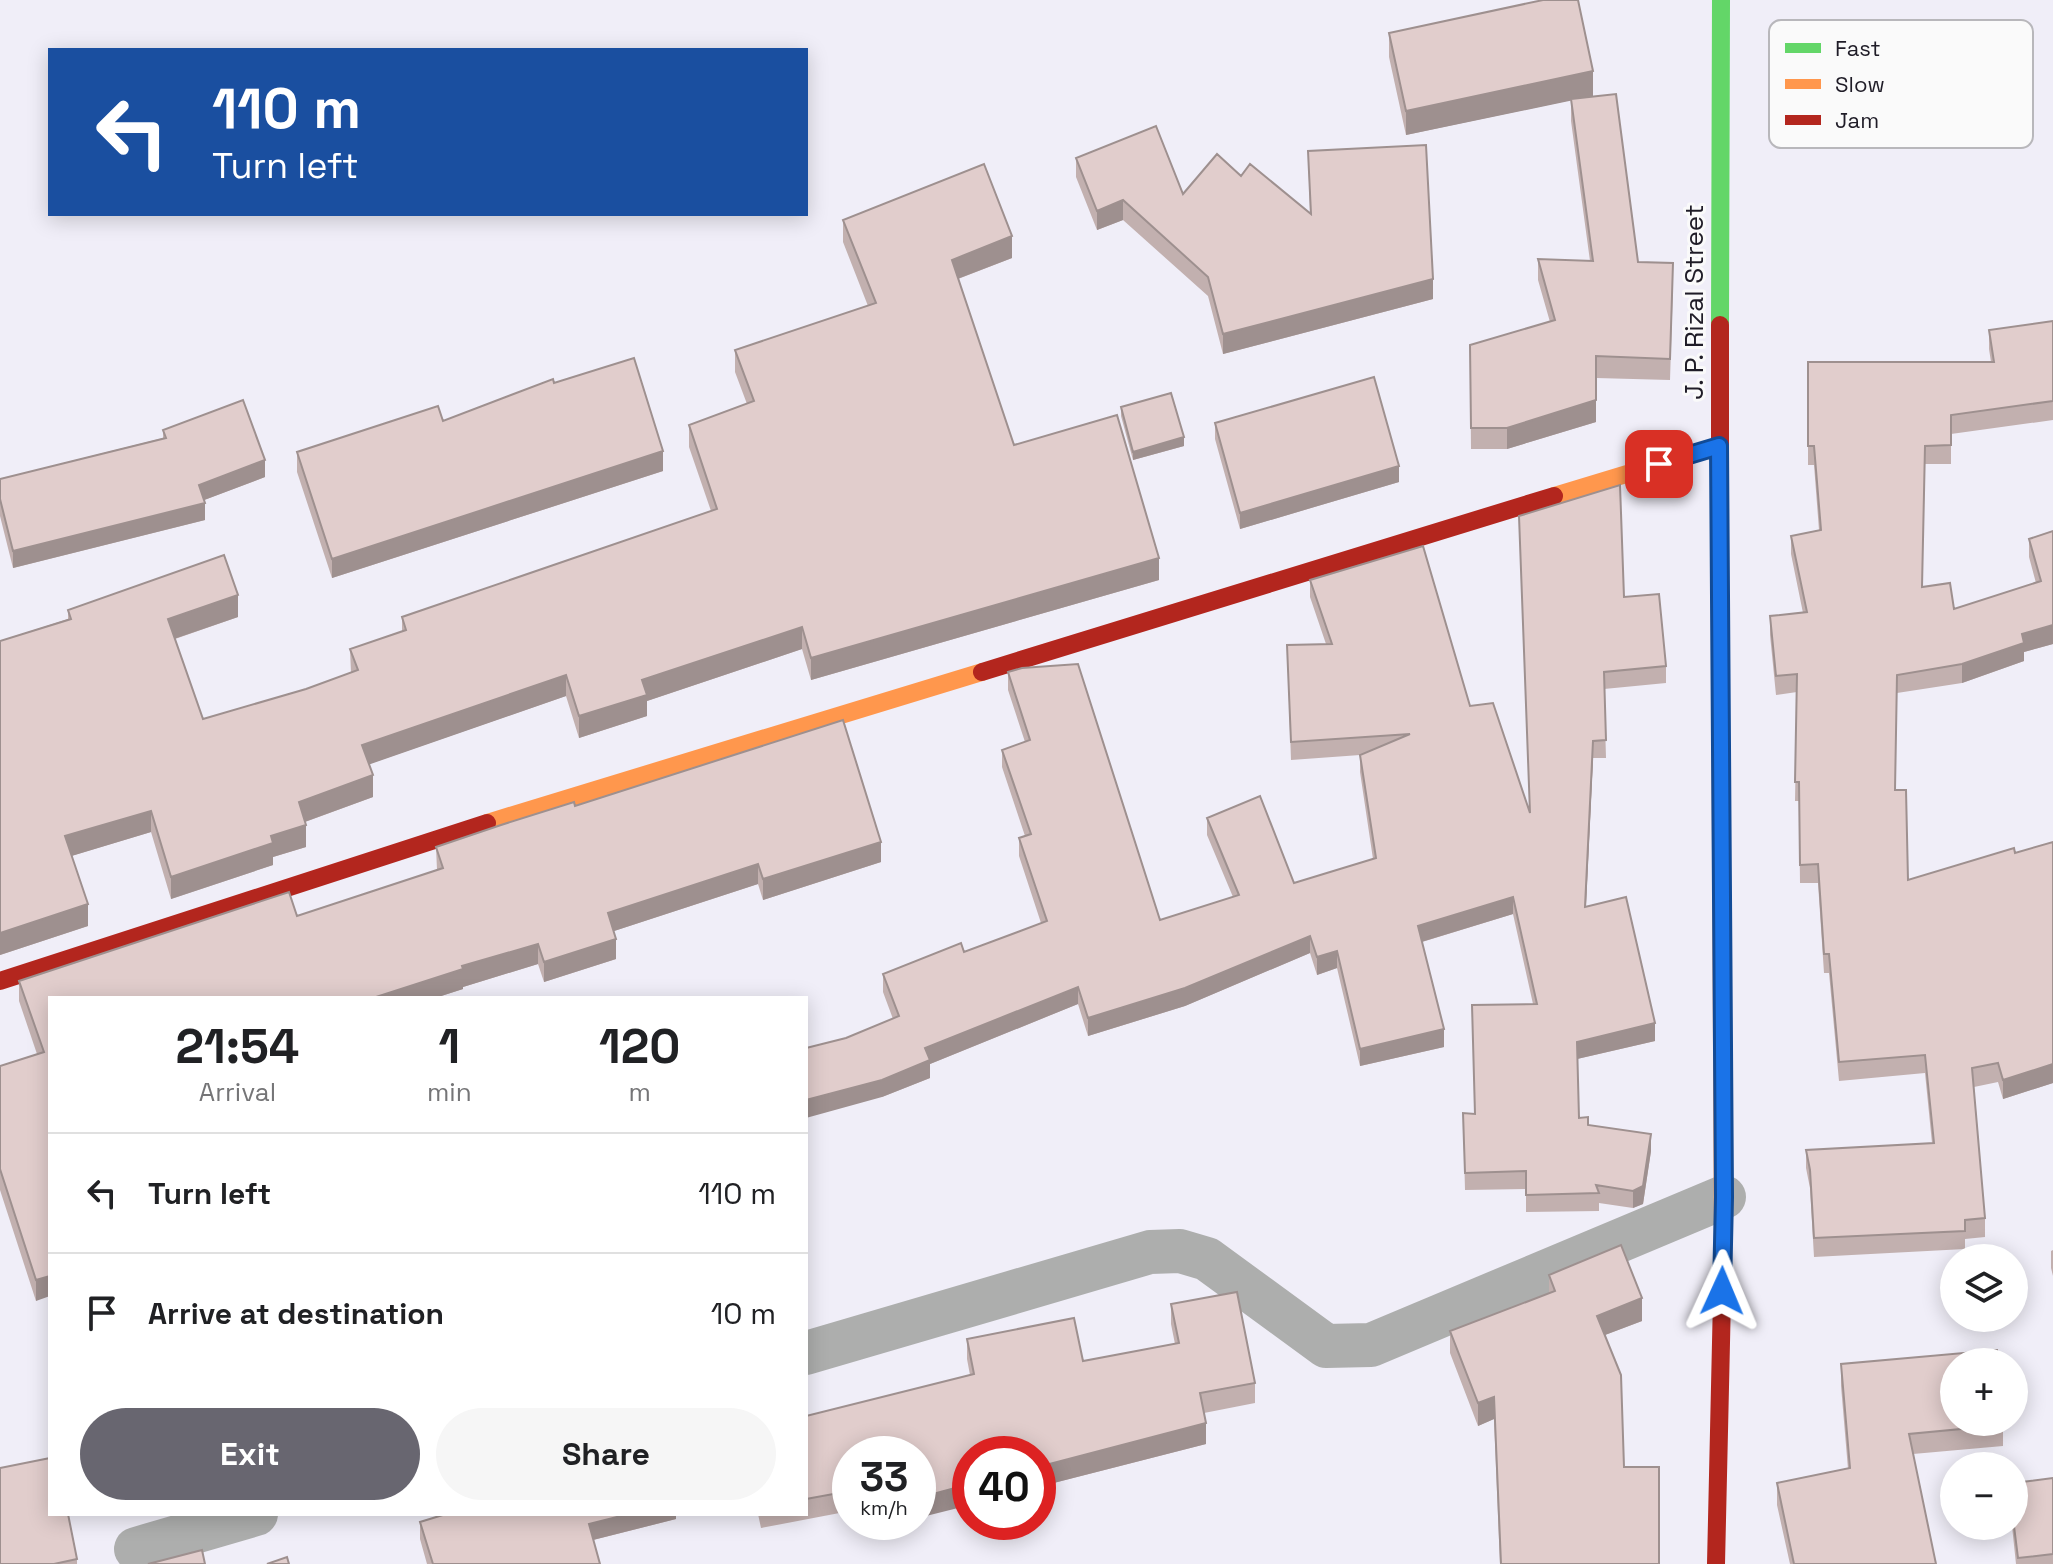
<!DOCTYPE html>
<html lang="en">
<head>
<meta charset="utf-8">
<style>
	body { margin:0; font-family:"Space Grotesk",sans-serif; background:#f6f6f6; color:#202124; height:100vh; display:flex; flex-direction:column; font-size:30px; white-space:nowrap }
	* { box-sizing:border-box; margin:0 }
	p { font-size:26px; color:#757577 }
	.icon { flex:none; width:44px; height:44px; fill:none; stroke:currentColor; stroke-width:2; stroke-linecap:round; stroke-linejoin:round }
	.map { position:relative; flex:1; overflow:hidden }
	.panel { position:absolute; left:48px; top:996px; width:760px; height:520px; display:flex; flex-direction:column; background:#fff; border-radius:0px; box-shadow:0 4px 20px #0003 }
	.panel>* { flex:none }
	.guide { position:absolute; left:48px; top:48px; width:760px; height:168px; border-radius:0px; box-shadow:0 4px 20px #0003; background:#1a4fa0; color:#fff; overflow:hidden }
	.buttons { position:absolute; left:1940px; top:1244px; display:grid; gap:16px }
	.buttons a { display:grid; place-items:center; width:88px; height:88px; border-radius:50%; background:#fff; box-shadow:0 4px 20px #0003; font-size:40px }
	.speed { position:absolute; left:832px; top:1436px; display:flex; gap:16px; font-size:40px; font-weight:700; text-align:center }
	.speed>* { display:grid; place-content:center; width:104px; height:104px; border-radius:50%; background:#fff; box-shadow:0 4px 20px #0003; line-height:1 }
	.speed small { font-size:20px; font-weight:400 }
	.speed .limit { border:12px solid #d22; background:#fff; color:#111 }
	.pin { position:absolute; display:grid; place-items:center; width:68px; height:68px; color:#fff; margin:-34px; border-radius:16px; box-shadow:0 4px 12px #0006 }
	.me { position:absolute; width:88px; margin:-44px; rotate:1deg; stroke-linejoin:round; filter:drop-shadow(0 0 6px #0008) }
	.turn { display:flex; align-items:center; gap:28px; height:168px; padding:0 32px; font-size:36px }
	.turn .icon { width:104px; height:104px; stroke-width:2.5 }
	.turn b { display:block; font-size:56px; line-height:68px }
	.eta { display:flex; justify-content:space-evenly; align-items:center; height:136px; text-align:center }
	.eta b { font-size:48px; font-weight:700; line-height:56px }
	.cta { display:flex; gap:16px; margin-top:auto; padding:16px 32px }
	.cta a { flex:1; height:92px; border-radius:48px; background:#686670; color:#fff; font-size:32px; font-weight:700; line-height:92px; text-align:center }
	.cta a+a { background:#f6f6f6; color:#202124 }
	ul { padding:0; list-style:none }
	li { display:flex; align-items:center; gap:24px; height:120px; padding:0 32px; border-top:2px solid #e0e0e0 }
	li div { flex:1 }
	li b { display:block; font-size:30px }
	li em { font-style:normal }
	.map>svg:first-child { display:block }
</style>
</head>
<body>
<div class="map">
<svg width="2053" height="1564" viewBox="0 0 2053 1564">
	<rect width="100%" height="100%" fill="#f0eef8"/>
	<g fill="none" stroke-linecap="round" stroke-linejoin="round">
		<path stroke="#adaead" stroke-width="44" d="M806,1353L1150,1252L1180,1251L1207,1259L1326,1346L1371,1345L1724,1197
			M136,1549L256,1514"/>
		<path stroke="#63d668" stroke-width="18" d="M1720,325L1721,0"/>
		<path stroke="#ff974d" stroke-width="18" d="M1554,496L1719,446
			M1720,648L1723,1254
			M487,823L982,672"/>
		<path stroke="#b3261e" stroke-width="18" d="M1720,325V648
			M982,672L1554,496
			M0,981L487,823
			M1716,1564L1723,1254"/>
	</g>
	<path fill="#c2b0af" d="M1389,33L1593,96L1581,98L1638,262L1673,285L1670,380L1596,378V422L1507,449H1471L1470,345L1550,322L1538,280V259L1590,261L1571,121V100L1406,135L1389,57Z
		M1308,151L1433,299L1223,354L1208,296L1123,220L1097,230L1076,177V158L1183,194L1241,176L1310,213Z
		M843,220L1012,258L958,279L1014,445L1159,580L811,680L802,649L647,701V716L579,738L566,696L369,764L373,797L305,822L306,847L273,857V865L171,899L151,832L71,856L88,926L0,955V641L68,619V610L238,617L175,639L203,719L306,689L351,673L350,649L402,632V617L711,511L689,447V425L747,404L735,372V350L868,306L843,242Z
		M2053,321V420L1951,434V464H1925L1922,587L1954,609L2036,583L2029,557V539L2053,531V644L2024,652V661L1962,683L1897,693L1895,790L1908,880L2015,853L2053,842V1083L2003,1099L1998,1082L1974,1087L1985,1218V1237L1965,1239V1249L1814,1257L1810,1188L1806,1168V1150L1932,1143L1925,1073L1839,1081L1829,973H1824L1818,883H1800L1799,801H1795L1797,692L1776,695L1770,635V616L1803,613L1791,554V536L1819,530L1814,465H1808V362H1991L1989,349V330Z
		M554,383L663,471L332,578L297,472V452L443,421Z
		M1121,407L1184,446L1133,460L1121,416Z
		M1215,423L1399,482L1240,529L1215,439Z
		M163,430L265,477L204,500L205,520L13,568L0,516V479L163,438Z
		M1519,516L1624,597L1666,666V683L1604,689L1606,758H1593L1586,907L1655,1041L1577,1059L1579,1118L1588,1125L1651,1151L1643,1204L1633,1208L1599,1203V1211L1526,1212V1189L1465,1190L1463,1113L1475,1114L1533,1004L1513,914L1422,942L1444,1047L1360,1066L1337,968L1317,975L1310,953L1185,1006L1088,1036L1078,1004L930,1064V1078L882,1097L846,1038L893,1019L883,992V974L964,952L1041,923L1019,856V838L1025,836L1002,767V750L1025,742L1008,690V672L1160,920L1233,897L1207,835V818L1294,883L1373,859L1360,772V755L1291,760L1287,645L1326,644L1310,597V580L1470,706L1530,811Z
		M575,806L881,862L763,900L758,884L614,931L616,959L544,982L538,964L463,987V989L435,998H50L36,1301L0,1190V1066L37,1054L19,1001V981L297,916L437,870L436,847Z
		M2053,1250V1276L2051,1268V1251Z
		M1549,1275L1642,1321L1605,1335L1624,1467L1659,1564H1500L1494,1419L1478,1426L1450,1353V1331L1549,1293Z
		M1171,1304L1255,1383V1403L1204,1413L1206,1444L1038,1487V1454H850V1511L761,1528L758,1514H806V1416L970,1375L967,1359V1339L1083,1361L1175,1344L1171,1324Z
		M1841,1364L2003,1422V1446L1913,1454L1936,1564H1790L1777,1505V1483L1848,1469L1841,1386Z
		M2053,1478V1564H2016L2012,1526H2014Z
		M676,1514V1519L593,1540L600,1564H427L420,1539V1522Z
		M77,1559V1564H0Z"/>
	<path fill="#9e908f" d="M1593,71V96L1406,135V111Z
		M1123,200V220L1097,230V211Z
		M1012,236V258L952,281V260Z
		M1433,279V299L1223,354V334Z
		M1596,356V422L1507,449V428Z
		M1184,437V446L1133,460V452Z
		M663,451V471L332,578V559Z
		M265,460V477L199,502V485Z
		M1399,466V482L1240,529V513Z
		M205,503V520L13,568V551Z
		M1159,558V580L811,680V658Z
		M238,595V617L168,641V619Z
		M2053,625V644L2024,652V661L1962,683V664L2022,634Z
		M802,627V649L647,701V716L579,738V716L642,680Z
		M566,675V696L362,767V745Z
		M1593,741V758L1585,924V907Z
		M373,775V797L299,824V802Z
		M151,811V832L65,858V836Z
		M306,825V847L273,857V865L171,899V877L271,836Z
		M881,842V862L763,900V879Z
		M758,864V884L608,933V913Z
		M1513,897V914L1418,943V926Z
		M88,904V926L0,955V933Z
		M1310,936V953L1185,1006L1088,1036V1018Z
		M616,939V959L544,982V962Z
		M538,944V964L463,987V989L435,998H373L462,966Z
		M1337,951V968L1317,975V957Z
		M1078,987V1004L930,1064V1078L882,1097L806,1118V1100L925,1048Z
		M1655,1023V1041L1577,1059V1042Z
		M1444,1029V1047L1360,1066V1049Z
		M2053,1064V1083L2003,1099V1080Z
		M1651,1134V1151L1643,1204L1633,1208V1191Z
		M50,1276V1296L36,1301V1280Z
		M1642,1298V1321L1597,1338V1316Z
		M1494,1397V1419L1478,1426V1403Z
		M1206,1423V1444L1038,1487V1467Z
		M970,1484V1505L918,1518V1498Z
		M629,1514H676V1519L589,1541V1524Z
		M877,1522H903L877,1529Z"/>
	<path fill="#e1cdcc" stroke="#9e908f" stroke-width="2" d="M1543,0H1578L1593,71L1406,111L1389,33Z
		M1616,94L1638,262L1673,263L1670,359L1596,356V400L1507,428H1471L1470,345L1555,320L1538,259L1593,261L1571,99Z
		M1156,126L1183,194L1217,154L1241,176L1250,164L1311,214L1308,151L1426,145L1433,279L1223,334L1208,277L1123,200L1097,211L1076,158Z
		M984,164L1012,236L952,260L1014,445L1117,415L1159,558L811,658L802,627L642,680L647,695L579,716L566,675L362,745L373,775L299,802L306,825L271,836L273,843L171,877L151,811L65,836L88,904L0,933V641L71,619L68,610L224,555L238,595L168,619L203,719L306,689L358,670L350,649L406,630L402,617L717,509L689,425L754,401L735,350L876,303L843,220Z
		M2053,321V401L1951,415V445L1925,446L1922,587L1950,583L1954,609L2041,581L2029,539L2053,531V625L2022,634L2024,643L1962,664L1897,675L1895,790H1906L1908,880L2014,848L2015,853L2053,842V1064L2003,1080L1998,1063L1972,1068L1985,1218L1965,1220V1231L1814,1238L1810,1170L1806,1150L1934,1143L1925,1055L1839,1062L1829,954H1824L1818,864L1800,865L1799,782H1795L1797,674L1776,676L1770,616L1807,612L1791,536L1821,530L1814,446H1808V362H1994L1989,330Z
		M634,358L663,451L332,559L297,452L438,406L443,421L553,379L554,383Z
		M1374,377L1399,466L1240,513L1215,423Z
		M1171,393L1184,437L1133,452L1121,407Z
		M243,400L265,460L199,485L205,503L13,551L0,499V479L166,438L163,430Z
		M1620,485L1624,597L1659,594L1666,666L1604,672L1606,740L1593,741L1585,907L1626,897L1655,1023L1577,1042L1579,1118L1588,1117V1125L1651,1134L1643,1186L1633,1191L1596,1185L1599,1193L1526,1195V1171L1465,1173L1463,1113L1475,1114L1472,1005L1537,1004L1513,897L1418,926L1444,1029L1360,1049L1337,951L1317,957L1310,936L1185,988L1088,1018L1078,987L925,1048L930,1060L882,1080L806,1100V1048L846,1038L899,1016L883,974L961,943L964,952L1047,921L1019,838L1031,834L1002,750L1030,740L1008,672L1022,668L1078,664L1160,920L1239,895L1207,818L1260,796L1294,883L1376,858L1360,755L1410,734L1291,742L1287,645L1332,644L1310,580L1423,546L1470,706L1493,703L1530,813L1519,516Z
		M843,720L881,842L763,879L758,864L608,913L616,939L544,962L538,944L462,966L463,969L373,998H50V1276L36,1280L0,1169V1066L44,1052L19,981L289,892L297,916L443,868L436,847L501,825L574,802L575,806Z
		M1621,1245L1642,1298L1597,1316L1621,1375L1624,1467H1659V1564H1501L1494,1397L1478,1403L1450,1331L1555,1291L1549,1275Z
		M1237,1292L1255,1383L1200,1393L1206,1423L1038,1467V1454H970V1484L918,1498V1454H850V1491L806,1499V1416L974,1374L967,1339L1074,1318L1083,1361L1179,1343L1171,1304Z
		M1997,1350L1998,1362H1954V1422H2003V1425L1909,1434L1936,1564H1794L1777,1483L1850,1468L1841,1364Z
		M50,1458V1514H68L77,1559L54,1564H0V1468Z
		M2053,1478V1554L2018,1558L2014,1526V1483Z
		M446,1514H629L589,1524L600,1564H433L420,1522Z
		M202,1550L205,1564H148Z
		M287,1557L289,1564H267Z"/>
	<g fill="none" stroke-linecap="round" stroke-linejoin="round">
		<g stroke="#114b97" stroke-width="20">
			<path id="route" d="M1659,464L1719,446L1724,1197L1722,1291"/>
		</g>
		<use href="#route" stroke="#1a73e8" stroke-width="14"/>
	</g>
	<g text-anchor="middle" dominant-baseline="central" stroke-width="6" stroke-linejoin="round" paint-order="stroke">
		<g font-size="26" fill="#1f1c27" stroke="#fafafa">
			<text transform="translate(1694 302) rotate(-90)">J. P. Rizal Street</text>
		</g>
	</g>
	<rect x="1769" y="20" width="264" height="128" rx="12" fill="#fafafa" stroke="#b8b7bb" stroke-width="2"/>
	<rect x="1785" y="43" width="36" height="10" fill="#63d668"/>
	<rect x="1785" y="79" width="36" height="10" fill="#ff974d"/>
	<rect x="1785" y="115" width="36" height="10" fill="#b3261e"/>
	<g font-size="22" fill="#1f1c27">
		<text x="1835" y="56">Fast</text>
		<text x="1835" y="92">Slow</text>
		<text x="1835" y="128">Jam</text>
	</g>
</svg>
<div class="buttons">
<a><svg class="icon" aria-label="layers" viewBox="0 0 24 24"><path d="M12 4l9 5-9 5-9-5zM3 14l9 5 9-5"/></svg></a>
<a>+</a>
<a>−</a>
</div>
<div class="speed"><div>33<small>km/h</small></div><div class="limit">40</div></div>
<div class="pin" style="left:1659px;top:464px;background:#d93025"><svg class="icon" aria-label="arrive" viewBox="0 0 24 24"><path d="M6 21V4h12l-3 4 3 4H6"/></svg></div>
<svg class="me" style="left:1722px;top:1291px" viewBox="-20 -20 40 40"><path d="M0-17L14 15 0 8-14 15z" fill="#1a73e8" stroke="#fff" stroke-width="4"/></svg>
<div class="guide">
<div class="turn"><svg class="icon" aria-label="left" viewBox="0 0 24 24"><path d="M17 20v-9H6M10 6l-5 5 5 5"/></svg><div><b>110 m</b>Turn left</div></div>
</div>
<section class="panel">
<div class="eta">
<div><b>21:54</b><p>Arrival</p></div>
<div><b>1</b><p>min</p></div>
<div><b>120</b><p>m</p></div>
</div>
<ul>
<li><svg class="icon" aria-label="left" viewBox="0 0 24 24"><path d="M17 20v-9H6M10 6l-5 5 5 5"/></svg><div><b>Turn left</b></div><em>110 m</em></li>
<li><svg class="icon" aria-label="arrive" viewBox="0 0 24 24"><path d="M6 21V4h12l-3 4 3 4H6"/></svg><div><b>Arrive at destination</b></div><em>10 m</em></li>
</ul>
<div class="cta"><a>Exit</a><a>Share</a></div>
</section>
</div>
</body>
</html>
